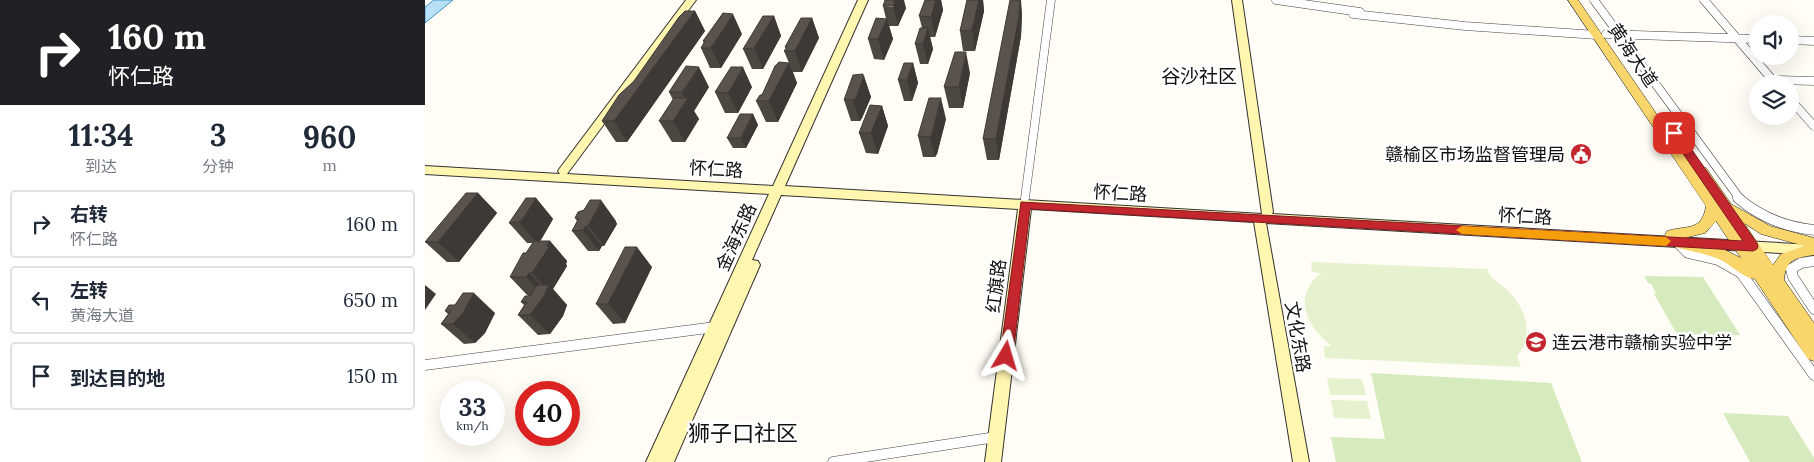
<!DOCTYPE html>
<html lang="zh">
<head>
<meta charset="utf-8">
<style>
	body { margin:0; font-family:Lora,"Noto Sans SC",serif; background:#f6f6f7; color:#1f2937; height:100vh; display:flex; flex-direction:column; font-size:19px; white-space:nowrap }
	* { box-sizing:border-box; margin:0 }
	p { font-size:16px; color:#747a83 }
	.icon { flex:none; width:28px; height:28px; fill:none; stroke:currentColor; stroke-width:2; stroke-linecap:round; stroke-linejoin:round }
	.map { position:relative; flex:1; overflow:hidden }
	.panel { display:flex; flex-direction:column; background:#fff; width:425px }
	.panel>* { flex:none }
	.banner { background:#202124; color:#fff; overflow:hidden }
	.buttons { position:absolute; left:1324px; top:15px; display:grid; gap:10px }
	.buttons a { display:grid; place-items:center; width:50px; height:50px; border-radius:50%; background:#fff; box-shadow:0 5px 20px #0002; font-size:25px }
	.speed { position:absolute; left:15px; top:381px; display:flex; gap:10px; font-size:25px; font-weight:700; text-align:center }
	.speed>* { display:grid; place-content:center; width:65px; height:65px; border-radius:50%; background:#fff; box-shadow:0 5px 20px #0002; line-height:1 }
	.speed small { font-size:12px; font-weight:400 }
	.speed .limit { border:8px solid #d22; background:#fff; color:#111 }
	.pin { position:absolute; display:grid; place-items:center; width:42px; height:42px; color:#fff; margin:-21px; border-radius:10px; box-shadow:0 2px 8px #0006 }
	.me { position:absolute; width:55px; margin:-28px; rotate:7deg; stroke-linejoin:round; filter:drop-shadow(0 0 4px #0008) }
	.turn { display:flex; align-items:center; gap:18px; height:105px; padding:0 25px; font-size:22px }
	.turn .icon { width:65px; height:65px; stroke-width:2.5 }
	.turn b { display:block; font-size:35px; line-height:42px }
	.eta { display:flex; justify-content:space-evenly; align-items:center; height:85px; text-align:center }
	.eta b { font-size:30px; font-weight:700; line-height:35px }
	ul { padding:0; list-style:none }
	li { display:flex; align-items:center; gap:15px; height:68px; margin:0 10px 8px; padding:0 15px; border:2px solid #e0e1e3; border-radius:5px }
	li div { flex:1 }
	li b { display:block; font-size:19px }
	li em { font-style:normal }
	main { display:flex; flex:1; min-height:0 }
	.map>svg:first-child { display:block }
</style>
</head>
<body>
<main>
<section class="panel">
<div class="banner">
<div class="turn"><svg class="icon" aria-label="right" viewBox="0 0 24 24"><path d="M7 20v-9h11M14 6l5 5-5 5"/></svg><div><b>160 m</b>怀仁路</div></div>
</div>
<div class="eta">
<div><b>11:34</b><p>到达</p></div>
<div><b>3</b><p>分钟</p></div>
<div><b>960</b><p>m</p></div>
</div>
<ul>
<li><svg class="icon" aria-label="right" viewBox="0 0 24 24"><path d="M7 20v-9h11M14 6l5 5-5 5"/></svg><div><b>右转</b><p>怀仁路</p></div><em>160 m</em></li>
<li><svg class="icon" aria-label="left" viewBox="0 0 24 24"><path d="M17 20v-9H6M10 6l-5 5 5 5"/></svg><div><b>左转</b><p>黄海大道</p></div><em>650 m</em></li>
<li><svg class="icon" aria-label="arrive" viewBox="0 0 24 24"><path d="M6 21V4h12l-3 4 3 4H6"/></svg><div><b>到达目的地</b></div><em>150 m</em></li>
</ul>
</section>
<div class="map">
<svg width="1389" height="462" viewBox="0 0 1389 462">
	<rect width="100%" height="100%" fill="#fffdf5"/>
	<path fill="#d5ebbd" d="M1219,276L1278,277L1315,335L1252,334L1229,294L1231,293L1226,284L1223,283Z
		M946,373L1126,383L1157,462H911L906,437L960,439Z
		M1298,413L1363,416L1389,458V462H1325Z"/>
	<path fill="#e6f2cf" d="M886,262L1062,269C1065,279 1073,282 1081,289C1100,307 1111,333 1092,356L1096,367L900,358L899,346H907C882,327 866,297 896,273L887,272Z
		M902,378L937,379L941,395H905Z
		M906,400L942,401L946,419L909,418Z"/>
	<path fill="#b9e0f7" stroke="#3f96cf" d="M9,0H28L0,23V7Z"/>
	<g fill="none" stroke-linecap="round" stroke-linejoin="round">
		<g stroke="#444" stroke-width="9">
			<path id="street-far1" d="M851,0L935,12
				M1169,0L1315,199
				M1279,0L1351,84
				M928,14L1040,26L1172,35
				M1181,34L1332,39
				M1365,40L1389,41
				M1348,80L1389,81
				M1365,99L1389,126
				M600,198L626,0"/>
		</g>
		<g stroke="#444" stroke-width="11">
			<path id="street" d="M1313,198C1335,217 1360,227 1389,230
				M1252,242L1263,253L1293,260L1316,273L1389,375
				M1389,261L1376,263L1366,269L1368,277L1389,309
				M0,365L290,327
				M408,462L571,437"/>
		</g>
		<g stroke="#333" stroke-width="2">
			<path id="secondary" d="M261,0H271L142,174L348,186L433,0H443L360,186L837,214L807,0H817L848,212L847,214L1389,245V255L841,223L884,462H868L829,222L606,209L576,462H560L593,209L356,195L327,260L333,261L335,265L249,462H221L344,194L0,174V166L135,174L133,171L135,168Z"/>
		</g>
		<g stroke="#222" stroke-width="1">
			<path id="primary" d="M1143,0H1153L1270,170L1276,167L1281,168L1306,204L1345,226L1389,238V255C1370,258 1361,259 1359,280L1389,323V361L1383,359L1330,279C1319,278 1307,266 1296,260C1280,253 1263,251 1247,246L1246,240L1242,239L1240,235L1242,231C1262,225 1277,232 1281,206ZM1291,221L1316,258L1298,249L1259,238L1280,233ZM1319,223L1336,234L1380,246L1356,254L1348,265Z"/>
		</g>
		<use href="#street-far1" stroke="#fff" stroke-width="8"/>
		<use href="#street" stroke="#fff" stroke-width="10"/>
		<use href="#secondary" fill="#fff6b0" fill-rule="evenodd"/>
		<use href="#primary" fill="#f9d66b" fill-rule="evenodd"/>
	</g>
	<path fill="#4d4742" d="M500,0H516L518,10L510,37H505L508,49L503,64H495L490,44L497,28L494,16Z
		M542,0H558L559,11L550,51H538L535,31Z
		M458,6L481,8L473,26H464L468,39L459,60L449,59L443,39L461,19Z
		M270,11L280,31L202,142H191L177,121L209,81Z
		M597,13L596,36L574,160H562L558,139Z
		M349,16L356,36L338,69H327L318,49Z
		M387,18L394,38L377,72H368L372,83L353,122H341L331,101L364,63L359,51L361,49L360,47Z
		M317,34L296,68H285L276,48L279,43L278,41Z
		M488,63L493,83L487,101H479L473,80Z
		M545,73L538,108H524L519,87Z
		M439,76L446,97L437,118L435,121H426L419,100Z
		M284,87L269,111L274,119L260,142H247L234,121L248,100L244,92Z
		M327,87L313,113H300L290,92Z
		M457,106L463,126L453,154L441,153L434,133Z
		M328,114L333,125L321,148H308L302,138Z
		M521,119L512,154L510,157H498L493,136Z
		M53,193L72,213L34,262H22L0,242Z
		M111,198L128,219L115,241H125L142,261L141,264L142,266L128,289L142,305L138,316L125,334L113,335L93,315L99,305L96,302L103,296L85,277L108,243H102L84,223Z
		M150,218L191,221V222L192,224L179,246H177L174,251H163L147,231L152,221Z
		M227,267L200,323L188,324L171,304Z
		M20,311L70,313L60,333L50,343L39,344L16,324L23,314Z"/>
	<path fill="#3f3936" d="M470,0H479L481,8L473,26L468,6Z
		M511,0H516L518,10L510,37L506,17Z
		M554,0H558L559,11L550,51L547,30Z
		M595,0H596L597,13L596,36L574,160L571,139Z
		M270,11L280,31L202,142L189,121Z
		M308,14L317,34L296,68L286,48Z
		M349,16L356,36L338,69L329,48Z
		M387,18L394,38L377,72L370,51Z
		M462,19L468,39L459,60L453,39Z
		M503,28L508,49L503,64L498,44Z
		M541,52L545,73L538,108L534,87Z
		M364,63L372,83L353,122L344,101Z
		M488,63L493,83L487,101L482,80Z
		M274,67L284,87L269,111L274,119L260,142L248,121L261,100L257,92Z
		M318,67L327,87L313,113L303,93Z
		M438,74L446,97L437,118L435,121L428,100Z
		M516,98L521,119L512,154L510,157L505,137Z
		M457,106L463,126L453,154L446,133Z
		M328,114L333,125L321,148L316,138Z
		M53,193L72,213L34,262L13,242Z
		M111,198L128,219L116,240L112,243L94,222Z
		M176,200L191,221V222L192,224L179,246L163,226Z
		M161,226L177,246L174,251L158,230Z
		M125,241L142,261L141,264L142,266L128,289L142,305L138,316L125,334L105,315L119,296L101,277L104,273L121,291L122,289L107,273Z
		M212,247L227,267L200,323L183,304Z
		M0,285L11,294L0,310Z
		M49,293L70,313L60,333L50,343L28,324Z"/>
	<path fill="#5a524d" stroke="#3f3936" d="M460,0H470L468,6H458Z
		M500,0H511L506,17L494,16Z
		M542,0H554L547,30L535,31Z
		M585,0H595L594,16L571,139H558Z
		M260,11H270L189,121H177L194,95L209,81L254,17Z
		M298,13L308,14L286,48H276L280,41H278Z
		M338,16H349L329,48L318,49Z
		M376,18H387L370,51H359L362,47H360Z
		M451,18L462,19L453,39H443Z
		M495,28H503L498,44H490Z
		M530,52H541L534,87H519Z
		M354,62L364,63L344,101H331L335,95H337L350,66Z
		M479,63H488L482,80H473Z
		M261,66L274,67L257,92H244Z
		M306,67H318L303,93L290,92Z
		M438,74L437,76H439L431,98L428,100H419L428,75Z
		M249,98H263L248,121H234Z
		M504,98H516L507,134L505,137L493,136Z
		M445,105L457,106L446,133H434Z
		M315,114H328L316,138H302Z
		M41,193H53L13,242H0Z
		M101,198H111L98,219L94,222L84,223Z
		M165,200H176L174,203H176L163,226H161L158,230L147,231L153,220V218H150L153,212L159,210Z
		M109,241H125L122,246H125L107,273H104L101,277H85L98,253H101Z
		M200,247H212L183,304H171Z
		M112,285H124L119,296L105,315H93L102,302H96L100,296H105Z
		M38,293H49L38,313L28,324H16L26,311H20L24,305H30Z"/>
	<path fill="#c4262e" stroke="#7f191e" d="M1249,129L1253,130L1332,243L1333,246L1332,249L1328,251L605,209L588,356L586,360L581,362L577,360L575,356L596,202L1318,241L1244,133Z"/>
	<path fill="#f59e0b" d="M1037,226L1241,237L1246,241L1241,246L1037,234L1031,230Z"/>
	<defs>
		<g id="civic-disc" transform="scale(1.125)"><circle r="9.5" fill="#c4262e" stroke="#fff"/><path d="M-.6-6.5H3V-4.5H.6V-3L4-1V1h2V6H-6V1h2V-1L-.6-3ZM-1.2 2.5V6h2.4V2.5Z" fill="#fff"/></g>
		<g id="school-disc" transform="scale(1.125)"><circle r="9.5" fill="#c4262e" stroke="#fff"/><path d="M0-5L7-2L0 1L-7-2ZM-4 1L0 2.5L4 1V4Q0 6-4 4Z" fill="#fff"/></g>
	</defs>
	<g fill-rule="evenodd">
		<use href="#civic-disc" x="1156" y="154"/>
		<use href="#school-disc" x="1111" y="342"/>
	</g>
	<g text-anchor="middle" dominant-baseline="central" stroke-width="5" stroke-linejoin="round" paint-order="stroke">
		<g font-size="18" fill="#111" stroke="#fff">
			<text transform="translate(1208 55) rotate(56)">黄海大道</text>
			<text transform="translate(291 169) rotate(3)">怀仁路</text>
			<text transform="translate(695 193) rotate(3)">怀仁路</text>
			<text transform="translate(1100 216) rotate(3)">怀仁路</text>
			<text transform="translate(311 237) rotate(-66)">金海东路</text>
			<text transform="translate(571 286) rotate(-83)">红旗路</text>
			<text transform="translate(873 337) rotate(80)">文化东路</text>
		</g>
		<g font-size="18" fill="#111" stroke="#fff" text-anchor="end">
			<text x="1140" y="154">赣榆区市场监督管理局</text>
			<text x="1127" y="342" text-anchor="start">连云港市赣榆实验中学</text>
		</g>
		<g font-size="19" fill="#111" stroke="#fff">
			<text x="774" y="76">谷沙社区</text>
		</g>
		<g font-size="22" fill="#111" stroke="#fff">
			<text x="318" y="433">狮子口社区</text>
		</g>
	</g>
</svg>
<div class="buttons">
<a><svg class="icon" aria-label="sound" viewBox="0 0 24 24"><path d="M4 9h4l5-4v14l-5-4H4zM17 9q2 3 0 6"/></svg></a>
<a><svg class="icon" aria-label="layers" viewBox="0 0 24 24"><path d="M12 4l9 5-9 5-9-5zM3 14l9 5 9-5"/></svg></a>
</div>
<div class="speed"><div>33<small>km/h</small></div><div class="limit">40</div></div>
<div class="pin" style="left:1249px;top:133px;background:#d93025"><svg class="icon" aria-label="arrive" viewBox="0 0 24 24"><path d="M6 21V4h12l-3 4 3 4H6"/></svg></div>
<svg class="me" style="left:581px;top:356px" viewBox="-20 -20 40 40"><path d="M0-17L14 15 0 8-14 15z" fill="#c4262e" stroke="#fff" stroke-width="4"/></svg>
</div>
</main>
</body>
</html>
